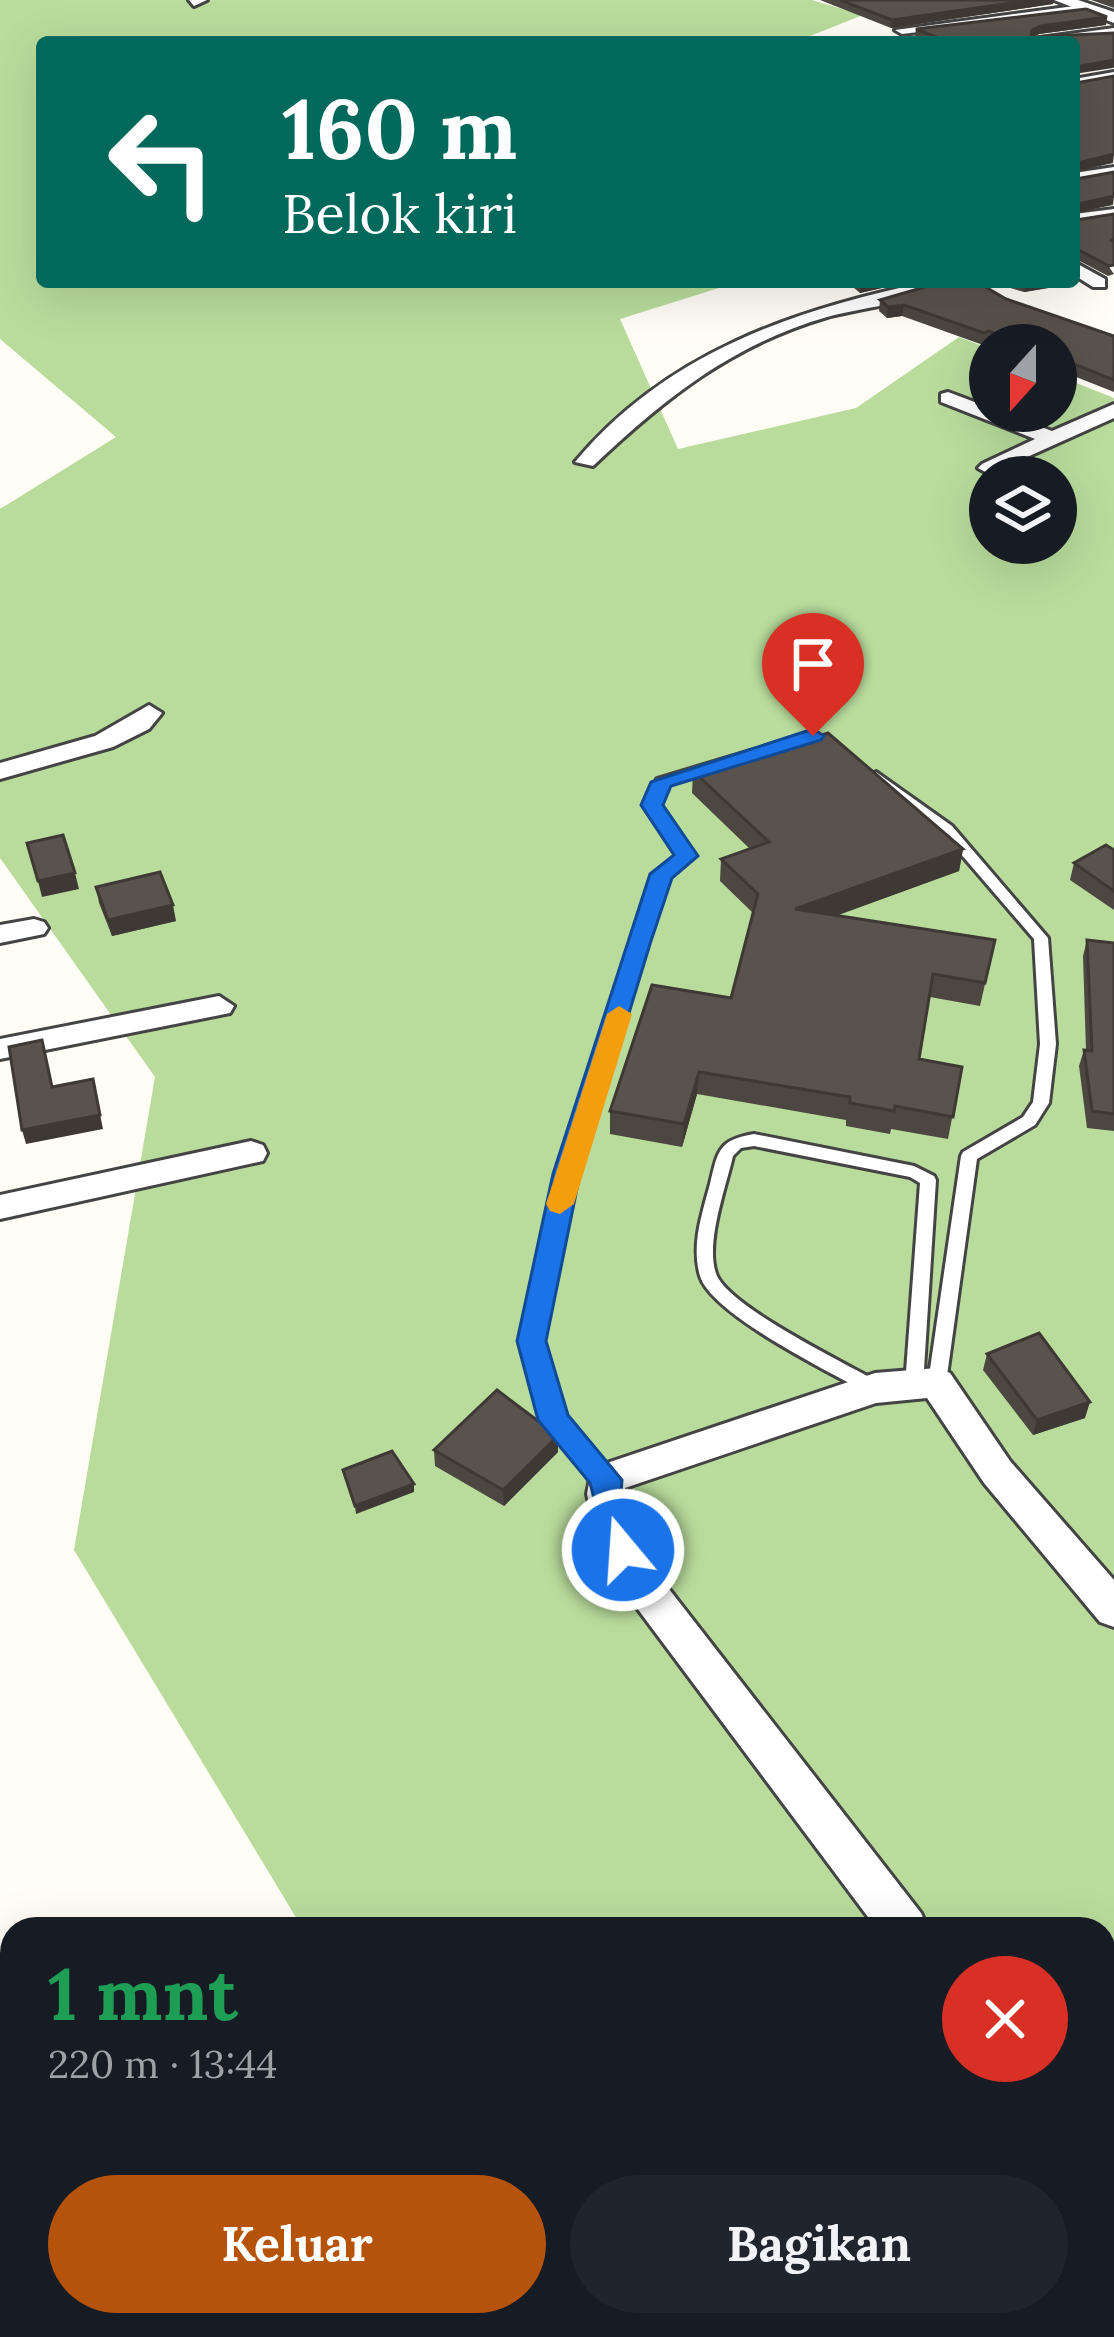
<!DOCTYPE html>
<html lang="id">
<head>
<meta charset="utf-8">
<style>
	body { margin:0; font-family:Lora,serif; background:#20242c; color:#f1f3f6; height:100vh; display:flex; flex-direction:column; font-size:45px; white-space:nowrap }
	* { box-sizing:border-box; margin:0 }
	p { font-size:39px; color:#9ea1a6 }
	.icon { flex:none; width:66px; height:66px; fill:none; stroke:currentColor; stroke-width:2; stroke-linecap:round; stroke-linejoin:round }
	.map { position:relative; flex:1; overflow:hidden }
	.sheet { position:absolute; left:0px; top:1917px; width:1116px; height:420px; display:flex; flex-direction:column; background:#171b24; border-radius:36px 36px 0 0; box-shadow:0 12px 48px #0002 }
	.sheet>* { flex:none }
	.banner { position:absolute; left:36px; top:36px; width:1044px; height:252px; border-radius:12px; box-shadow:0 12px 48px #0002; background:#00695c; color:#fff; overflow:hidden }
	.needle { width:78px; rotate:201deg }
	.tools { position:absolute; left:969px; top:324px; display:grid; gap:24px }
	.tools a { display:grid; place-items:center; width:108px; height:108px; border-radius:50%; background:#171b24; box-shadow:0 12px 48px #0002; font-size:60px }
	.pin { position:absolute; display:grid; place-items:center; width:102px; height:102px; color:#fff; margin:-123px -51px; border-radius:50% 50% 50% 0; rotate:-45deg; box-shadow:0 0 12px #0007 }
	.pin .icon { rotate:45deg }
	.me { position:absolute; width:132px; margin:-66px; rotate:342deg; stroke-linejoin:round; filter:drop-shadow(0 0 9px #0008) }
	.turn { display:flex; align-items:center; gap:42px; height:252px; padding:0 48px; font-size:54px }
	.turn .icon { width:156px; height:156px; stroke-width:2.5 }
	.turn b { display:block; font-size:84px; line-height:102px }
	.round { display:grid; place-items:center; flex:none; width:126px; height:126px; border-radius:63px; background:#20242c }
	.overview { display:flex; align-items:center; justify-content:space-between; height:204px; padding:0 48px }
	h1 { font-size:72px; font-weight:800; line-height:90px; color:#1e9e55 }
	.action { display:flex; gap:24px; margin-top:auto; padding:24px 48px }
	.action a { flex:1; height:138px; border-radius:72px; background:#b45309; color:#fff; font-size:48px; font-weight:800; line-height:138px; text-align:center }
	.action a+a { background:#20242c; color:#f1f3f6 }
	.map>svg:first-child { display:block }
</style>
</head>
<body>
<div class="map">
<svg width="1114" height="2337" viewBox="0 0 1114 2337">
	<rect width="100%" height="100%" fill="#fffdf5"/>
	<path fill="#b9dc9c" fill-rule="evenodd" d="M0,0H812L863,15L795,42H42V282H738L620,319L678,449L856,408L959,337L990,349V411H1056V375L1114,398V2337H549L542,2325H1104V1929H303L74,1550L155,1077L0,858V509L116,437L0,339ZM990,477H1056V543H990Z"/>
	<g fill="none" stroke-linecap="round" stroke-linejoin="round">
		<g stroke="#444" stroke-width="6">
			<path id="service" d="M813,732L841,747L835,751L812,740L668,785L659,805L693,856L668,876L645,944L574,1174L540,1341L562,1417L616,1479L613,1485L606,1487L599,1485L547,1425L522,1341L558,1174L631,944L655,874L678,855L645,805L657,779Z
				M876,772L952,826L1048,938L1056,1044L1049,1103L1035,1125L977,1159L946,1383L943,1388L937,1390L931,1388L928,1383L961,1156L963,1152L1023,1117L1033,1102L1040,1044L1034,939L942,832L871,779L869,776Z
				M754,1134L914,1166L934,1176L936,1180L923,1385L920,1390L914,1392L908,1390L905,1385L920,1183L910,1177L754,1146L741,1148L733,1156C726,1187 704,1246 717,1276C733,1309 845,1363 880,1383L883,1388L880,1393L874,1395L868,1393C831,1373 711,1314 700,1276C691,1245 702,1214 710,1184C718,1151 718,1140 754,1134Z"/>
		</g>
		<g stroke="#444" stroke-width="6">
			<path id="minor" d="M189,0H207L194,6Z
				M1082,5L1087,12L902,34L895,30Z
				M1114,28V36L1033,42L1040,38Z
				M1114,72V80L1074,87V79Z
				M1114,167V177L1074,183V173Z
				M1114,209V219L1074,224V214Z
				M1074,262L1105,279V287H1093L1074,275Z
				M927,282H962C939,298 860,308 827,317C731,345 664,399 593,466L575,462C666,353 793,310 927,282Z
				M948,392L1052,431L1114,404V418L989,474L978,468L982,464L1035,439L941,402V394Z
				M149,705L162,713L149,729L113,747L0,779V763L95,736Z
				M34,919L44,922L48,928L44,934L0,943V925Z
				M219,996L234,1006L230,1013L0,1059V1039Z
				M251,1141L263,1145L267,1153L263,1161L0,1219V1195Z
				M937,1368L950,1373L1010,1461L1114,1580V1627L1100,1622L984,1483L927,1398L876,1403L625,1488L632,1523L662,1580L921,1913L928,1929H877L634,1604L593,1523L587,1494L592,1468L875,1373Z
				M1104,2165L1114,2169V2229L1104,2225Z"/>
		</g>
		<g stroke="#444" stroke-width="6">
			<path id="tertiary" d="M1054,0H1078L1114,12V23Z"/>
		</g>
		<use href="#service" fill="#fff" fill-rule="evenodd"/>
		<use href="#minor" fill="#fff" fill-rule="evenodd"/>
		<use href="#tertiary" fill="#fff" fill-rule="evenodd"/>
	</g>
	<path fill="#4d4742" d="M820,0H1054L1053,4L891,28Z
		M1091,0H1114V8Z
		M1107,17L1106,25L1039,34L1033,37L1114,33V68L1074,42H928L915,37L916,29Z
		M1074,213L1076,220L1114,274L1108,276L1074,258Z
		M1080,274L1078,283L1024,292L990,282H1074Z
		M847,282H908L860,293Z
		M1006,299L1114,336V392L1056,369V345H994L987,342L983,345L902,316L887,318L879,311L880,300Z
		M749,758L963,849L959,871L837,915L995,940L980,1006L930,997L919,1059L962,1067L948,1139L891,1129L890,1134L846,1126V1120L697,1094L682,1147L610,1134V1111L731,998L753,913L720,881L721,859L750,849L692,793L693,771Z
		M1114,850V910L1070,880L1074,863Z
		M96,887L176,921L112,936L99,903Z
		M1087,940L1114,943V1131L1087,1128L1079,1066L1084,1050H1086L1083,956Z
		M987,1354L1085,1418L1033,1435L983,1370Z
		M434,1450L558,1452L504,1506L435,1466Z"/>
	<path fill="#3f3936" d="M1032,0H1054L1053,4L891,28L892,20Z
		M1107,17L1106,25L1039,34L1031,38L1032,30L1041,26Z
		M1114,60L1113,68L1074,74L1075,67Z
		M1114,154L1113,163L1074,172V164Z
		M1114,196L1113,205L1074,213V205Z
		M1074,274H1080L1078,283L1024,292L1026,283L1074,282Z
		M870,282H908L860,293L861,284Z
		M904,305L902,316L887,318L888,307Z
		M963,849L959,871L792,932L795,909Z
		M75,873L79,889L42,897L38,881Z
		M173,905L176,921L112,936L108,920Z
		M699,1072L697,1094L682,1147L684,1124Z
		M93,1079L103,1129L26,1144L22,1130Z
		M1090,1402L1085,1418L1033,1435L1037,1420Z
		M558,1436V1452L504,1506L503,1490Z
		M414,1484V1492L356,1514L355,1506Z"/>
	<path fill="#5a524d" stroke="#3f3936" stroke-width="3" d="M840,0H1032L892,20Z
		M1086,9L1107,17L1041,26L1032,30L1031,37L1114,33V60L1075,67L1074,69V42H949L916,29Z
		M1114,76V154L1074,164V81L1076,83Z
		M1074,172L1076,179L1114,172V196L1074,205Z
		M1074,213L1076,220L1114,214V240H1110L1114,242V265L1109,266L1075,248L1074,253Z
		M942,282H977L1006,299L1114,336V380L1056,357V345H1025L989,331L984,333L904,305L888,307L880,300Z
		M828,733L963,849L795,909L995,940L985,983L933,974L919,1059L962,1067L953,1117L895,1106L894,1111L850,1103V1097L699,1072L684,1124L610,1111L652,985L731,998L758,894L721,859L769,842L693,771L744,753L749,758Z
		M63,835L75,873L38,881L27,843Z
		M1106,845L1114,850V891L1074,863Z
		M160,872L173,905L108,920L96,887Z
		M1087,940L1114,943V1114L1092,1111L1084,1050L1092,1051Z
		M42,1040L52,1087L93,1079L100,1115L22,1130L9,1047Z
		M1039,1333L1090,1402L1037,1420L987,1354Z
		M497,1390L558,1436L503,1490L434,1450Z
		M392,1451L414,1484L355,1506L343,1470Z"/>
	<path fill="#1a73e8" stroke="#114b97" stroke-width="3" d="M813,729L824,736L821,740L671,786L663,805L698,856L672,878L650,944L580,1174L546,1341L568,1415L622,1480L621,1493L640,1550L635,1560L623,1564L612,1560L607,1550L590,1483L538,1420L517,1341L553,1174L650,874L674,855L641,805L651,782Z"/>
	<path fill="#f59e0b" d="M619,1006L632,1014L574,1204L560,1214L550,1211L546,1204L607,1014Z"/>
</svg>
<div class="tools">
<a><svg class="needle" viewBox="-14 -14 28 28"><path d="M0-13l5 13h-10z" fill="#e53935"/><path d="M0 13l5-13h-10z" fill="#9ea1a6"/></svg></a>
<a><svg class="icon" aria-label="layers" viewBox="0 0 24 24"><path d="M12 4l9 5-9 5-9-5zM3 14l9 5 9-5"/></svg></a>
</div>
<div class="pin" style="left:813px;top:736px;background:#d93025"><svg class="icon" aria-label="arrive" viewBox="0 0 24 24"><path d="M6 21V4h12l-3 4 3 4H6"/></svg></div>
<svg class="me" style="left:623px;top:1550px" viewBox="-20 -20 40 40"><circle r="17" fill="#1a73e8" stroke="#fff" stroke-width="3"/><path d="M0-11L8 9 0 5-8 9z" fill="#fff"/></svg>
<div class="banner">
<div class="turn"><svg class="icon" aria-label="left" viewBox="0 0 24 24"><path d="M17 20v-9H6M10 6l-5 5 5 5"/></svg><div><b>160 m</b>Belok kiri</div></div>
</div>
<section class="sheet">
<div class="overview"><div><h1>1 mnt</h1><p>220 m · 13:44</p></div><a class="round" style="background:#d93025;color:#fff"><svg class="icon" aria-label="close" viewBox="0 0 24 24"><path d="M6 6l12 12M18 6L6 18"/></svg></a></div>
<div class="action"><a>Keluar</a><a>Bagikan</a></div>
</section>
</div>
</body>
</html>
